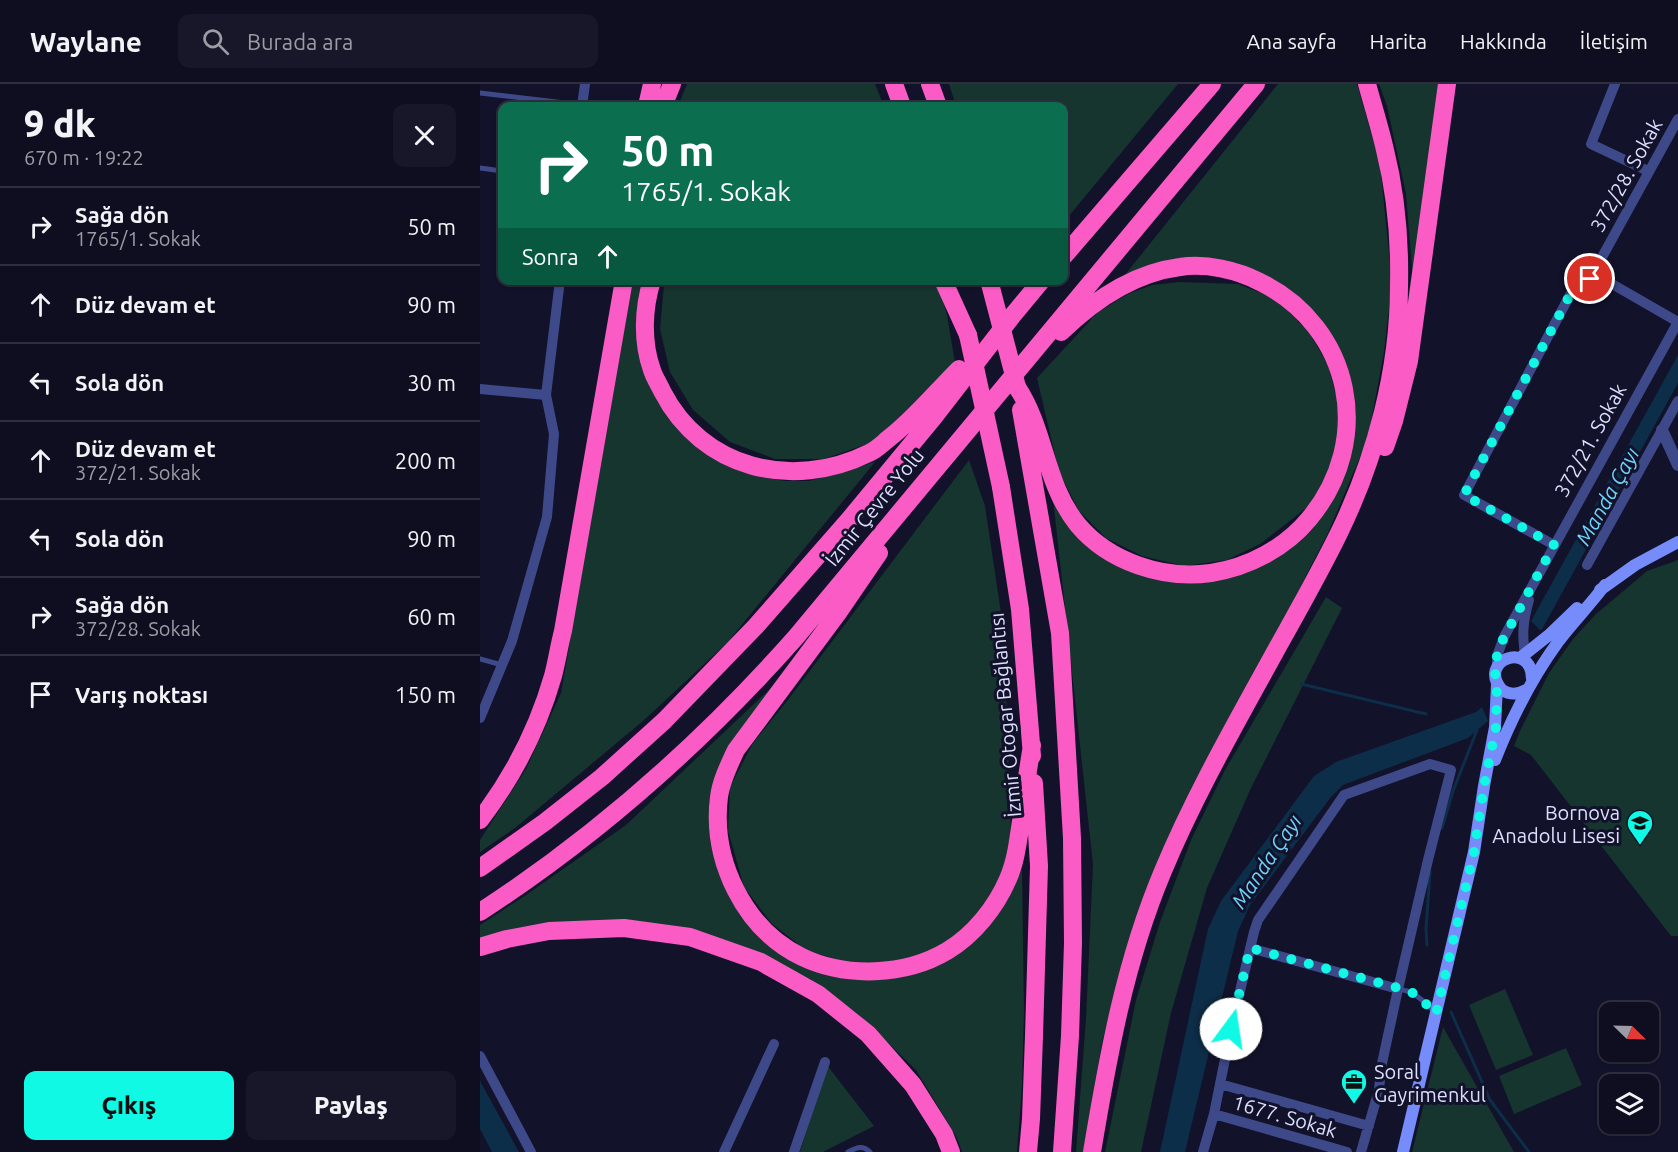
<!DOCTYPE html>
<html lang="tr">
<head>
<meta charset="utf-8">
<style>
	body { margin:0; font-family:Ubuntu,sans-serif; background:#171729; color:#f1f3f6; height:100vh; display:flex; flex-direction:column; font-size:22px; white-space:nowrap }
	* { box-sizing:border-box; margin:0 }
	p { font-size:20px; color:#9b9ca5 }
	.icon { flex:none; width:33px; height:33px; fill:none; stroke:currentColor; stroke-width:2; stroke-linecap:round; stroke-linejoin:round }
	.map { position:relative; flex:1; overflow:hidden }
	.sheet { display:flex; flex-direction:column; background:#0e0e20; width:480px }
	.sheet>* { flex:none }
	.hud { position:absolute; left:18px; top:18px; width:570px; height:183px; border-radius:12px; box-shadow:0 2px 4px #0004,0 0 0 2px #2e2e3e; background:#0b6e4f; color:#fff; overflow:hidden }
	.needle { width:39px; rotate:113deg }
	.tools { position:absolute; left:1119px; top:918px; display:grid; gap:12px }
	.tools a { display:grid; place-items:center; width:60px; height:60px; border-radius:12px; background:#0e0e20; box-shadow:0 2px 4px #0004,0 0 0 2px #2e2e3e; font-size:30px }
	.pin { position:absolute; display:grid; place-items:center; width:51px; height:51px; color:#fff; margin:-26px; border:3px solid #fff; border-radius:50%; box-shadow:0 2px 6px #0007 }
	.me { position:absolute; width:66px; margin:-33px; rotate:14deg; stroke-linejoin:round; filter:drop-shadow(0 0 4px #0008) }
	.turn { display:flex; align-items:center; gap:21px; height:126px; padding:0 24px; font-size:27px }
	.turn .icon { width:78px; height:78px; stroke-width:2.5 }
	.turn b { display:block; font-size:42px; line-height:51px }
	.then { display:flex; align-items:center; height:57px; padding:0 24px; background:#0003; gap:12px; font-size:22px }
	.round { display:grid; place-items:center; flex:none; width:63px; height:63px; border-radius:12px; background:#171729 }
	.summary { display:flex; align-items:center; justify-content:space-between; height:102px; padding:0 24px }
	h1 { font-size:36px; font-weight:800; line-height:45px }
	.primary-button { display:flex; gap:12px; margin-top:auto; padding:12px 24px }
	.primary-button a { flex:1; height:69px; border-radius:12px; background:#0ff9e5; color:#111; font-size:24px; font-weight:800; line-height:69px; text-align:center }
	.primary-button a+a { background:#171729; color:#f1f3f6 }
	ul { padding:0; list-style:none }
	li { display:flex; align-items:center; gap:18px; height:78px; padding:0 24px; border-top:2px solid #2e2e3e }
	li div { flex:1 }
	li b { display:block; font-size:22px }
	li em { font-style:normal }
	header { display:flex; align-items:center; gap:36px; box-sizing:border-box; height:84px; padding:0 30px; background:#0e0e20; border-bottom:2px solid #2e2e3e }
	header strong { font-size:28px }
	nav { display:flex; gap:33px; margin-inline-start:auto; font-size:21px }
	.search { width:420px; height:54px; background:#171729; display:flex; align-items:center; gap:15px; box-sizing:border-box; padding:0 21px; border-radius:12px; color:#9b9ca5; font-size:22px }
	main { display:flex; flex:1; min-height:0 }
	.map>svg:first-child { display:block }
</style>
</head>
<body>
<header>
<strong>Waylane</strong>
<div class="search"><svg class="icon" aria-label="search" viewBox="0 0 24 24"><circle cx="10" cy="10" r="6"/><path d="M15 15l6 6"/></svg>Burada ara</div>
<nav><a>Ana sayfa</a><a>Harita</a><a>Hakkında</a><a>İletişim</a></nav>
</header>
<main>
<section class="sheet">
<div class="summary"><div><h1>9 dk</h1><p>670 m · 19:22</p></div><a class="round"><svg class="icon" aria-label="close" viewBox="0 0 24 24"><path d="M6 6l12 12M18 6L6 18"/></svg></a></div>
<ul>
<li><svg class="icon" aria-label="right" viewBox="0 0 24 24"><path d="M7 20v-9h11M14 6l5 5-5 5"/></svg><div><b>Sağa dön</b><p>1765/1. Sokak</p></div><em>50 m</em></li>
<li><svg class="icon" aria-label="ahead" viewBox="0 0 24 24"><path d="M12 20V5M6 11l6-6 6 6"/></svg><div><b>Düz devam et</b></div><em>90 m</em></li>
<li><svg class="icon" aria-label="left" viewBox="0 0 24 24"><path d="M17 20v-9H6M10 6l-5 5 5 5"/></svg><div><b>Sola dön</b></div><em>30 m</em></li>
<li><svg class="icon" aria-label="ahead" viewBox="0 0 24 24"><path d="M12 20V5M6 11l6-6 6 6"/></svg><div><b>Düz devam et</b><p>372/21. Sokak</p></div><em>200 m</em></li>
<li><svg class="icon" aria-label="left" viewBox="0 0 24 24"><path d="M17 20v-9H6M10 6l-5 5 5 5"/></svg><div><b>Sola dön</b></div><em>90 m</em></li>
<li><svg class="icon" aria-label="right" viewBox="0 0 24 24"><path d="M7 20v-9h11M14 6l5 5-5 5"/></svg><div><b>Sağa dön</b><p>372/28. Sokak</p></div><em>60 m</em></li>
<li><svg class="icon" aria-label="arrive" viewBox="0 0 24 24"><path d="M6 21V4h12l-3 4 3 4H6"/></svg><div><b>Varış noktası</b></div><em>150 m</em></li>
</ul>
<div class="primary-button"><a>Çıkış</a><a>Paylaş</a></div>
</section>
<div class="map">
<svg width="1198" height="1068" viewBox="0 0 1198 1068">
	<rect width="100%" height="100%" fill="#12122b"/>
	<path fill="#15352e" d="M207,0H395L404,22H198Z
		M469,0H698L584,138V22H476Z
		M798,0H877L900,80L912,199L904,268L888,354L848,449L688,760L644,871L622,959L603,1068H596L606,934L613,780L573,414L596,447L704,496L825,451L844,430L857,408L867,292L778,189L644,192Z
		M899,0H963L934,210L926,110L907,22Z
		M153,197H166L172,302L243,377L276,392L305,397H329L395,378L247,559L163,637L35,744L0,768V756L46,685L81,609Z
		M186,197H458L467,231L475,279L428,329L390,359L344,375H295L250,358L213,326L190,288L180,245L184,201Z
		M700,198L758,200L784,210L806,224L830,250L848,281L859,323L858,356L848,389L829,422L780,460L747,476L704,482L662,472L626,454L599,427L579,388L557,294L618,228L648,210L672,201Z
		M489,376L505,422L524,549L531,749L521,796L506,822L477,852L448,868L403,881L368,879L326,866L292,840L264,803L248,747L250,703L273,659L307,617Z
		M1198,476V852H1191L1051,671L1034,662L1040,647L1069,589L1093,555L1116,530L1167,487Z
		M846,513L862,524L771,704L727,804L691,929L661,1068H625L656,916L680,838L711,756L745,686Z
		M293,602L229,736L231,762L239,791L253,818L304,869L415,892L518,830L542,786L544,929L542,1002L537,1068H482L477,1054L436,986L378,930L330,895L268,865L212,847L0,854V841L46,811L146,741Z
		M1025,905L1053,971L1016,986L989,921Z
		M963,943L1034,1068H932Z
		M1086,964L1102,1001L1034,1030L1019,992Z
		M347,981L394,1042L343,1068H320Z"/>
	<path fill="#0d2e49" d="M1198,271V299L1061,547L1051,537Z
		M1002,623L1008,637L988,654L863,701L851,713L770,821L758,847L705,1068H680L728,845L741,817L834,692L856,678L996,628Z
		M0,997L39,1068H12L0,1045Z"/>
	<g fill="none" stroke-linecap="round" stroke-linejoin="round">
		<path stroke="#0d2e49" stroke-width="3" d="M821,600L946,630
			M962,744L973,707L997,646
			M947,861L946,845L950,788
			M971,928L1010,1016L1049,1068"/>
		<path stroke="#3e4989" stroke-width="5" d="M0,9L102,21
			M0,84L22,87
			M0,575L22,581
			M918,905C935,907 944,918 955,928
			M368,1068C376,1064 382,1060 390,1068"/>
		<path stroke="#3e4989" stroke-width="10" d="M1135,0L1111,60L1168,87
			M102,22L105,0
			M1113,189L1198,238
			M0,305L66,311
			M1074,461L984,411L1091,209C1096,202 1103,205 1110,195L1198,35
			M1107,481L1198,317
			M1046,577C1042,553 1042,540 1049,516
			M1017,582V572L1024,553L1198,238
			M0,634L32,557L67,433L74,350L66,311L80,196
			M770,864L918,905L901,984L899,1006L881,1068
			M0,972L51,1068
			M740,1000L889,1042
			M734,1030L867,1068
			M244,1068L294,960
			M314,1068L345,978
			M723,1068L734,1030L751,945L774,848L778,836L864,711L950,680L971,686L948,776L918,905"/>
		<path stroke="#3e4989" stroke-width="12" d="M1182,346L1198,381"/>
		<path stroke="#778cfb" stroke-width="12" d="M1120,506L1155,481L1198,458
			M1040,574L1069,551L1097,524
			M1046,606C1037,611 1030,611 1022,606C996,576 1052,556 1052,595
			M1015,676C1032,633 1051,595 1078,558C1093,538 1110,521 1125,501
			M923,1068L994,768L1004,702L1015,643L1017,601"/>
		<path stroke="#fb5bc5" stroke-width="18" d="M414,0L422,22
			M450,0L458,22
			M167,22L172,0
			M183,22L192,0
			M584,172L732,0
			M172,196C163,225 162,258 172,286C174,293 179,300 182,307C222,385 312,407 389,369C396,366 402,360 408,355C434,335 455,309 479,285
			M463,196L488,251
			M537,303C566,347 564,399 598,441C629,478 684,496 731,489C769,483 805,464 829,435C895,356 872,243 780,198C757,186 726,179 700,183C653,189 614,216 581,248
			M541,326L580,549L592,754L593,859L590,952L582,1068
			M905,363L914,337L929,277L967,0
			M521,403L540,525L552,672
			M399,469L358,529L256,666C249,681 241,697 239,713C231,776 264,845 322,873C366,894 425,892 467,867C494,851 516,823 528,795C536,777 538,757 541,737C544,712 548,686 552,661
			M0,736C33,693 58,644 73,592C77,577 79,562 83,547L144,196
			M0,784L65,738L122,693L184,637L276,542L368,437L454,333L533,231L562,196
			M0,828C117,752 223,658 316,553L776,0
			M0,863L27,855L69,847L144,844L210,853L281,878L338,910L388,950L433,1001L464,1050L471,1068
			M548,1068L551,1035L554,952L559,782L554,699
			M612,1068C628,972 645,877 683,787C716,708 759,634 800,559C820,523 841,486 859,449C896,373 919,286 919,202C920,157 916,110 905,66C900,44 893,22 887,0"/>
		<path stroke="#fb5bc5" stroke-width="18" d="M509,196L537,303
			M488,251L521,403"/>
	</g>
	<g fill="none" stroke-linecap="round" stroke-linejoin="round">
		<path stroke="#0ff9e5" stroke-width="10" stroke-dasharray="0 18" d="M751,945L770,864L926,906L937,911L956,930L994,768L1004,702L1016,643L1017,601L1015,588L1017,582V572L1020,561L1074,461L984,411L1091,209C1096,202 1103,205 1110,195"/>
	</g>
	<defs>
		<g id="school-pin" transform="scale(1.35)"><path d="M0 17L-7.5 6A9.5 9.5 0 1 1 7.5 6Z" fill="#0ff9e5" stroke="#12122b"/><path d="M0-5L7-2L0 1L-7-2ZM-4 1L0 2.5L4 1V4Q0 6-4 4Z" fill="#111"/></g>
		<g id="office-pin" transform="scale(1.35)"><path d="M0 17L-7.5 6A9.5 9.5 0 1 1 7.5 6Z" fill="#0ff9e5" stroke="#12122b"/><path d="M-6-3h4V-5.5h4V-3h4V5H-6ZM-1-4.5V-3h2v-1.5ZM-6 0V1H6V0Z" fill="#111"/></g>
	</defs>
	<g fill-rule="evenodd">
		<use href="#school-pin" x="1160" y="739"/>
		<use href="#office-pin" x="874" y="998"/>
	</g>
	<g text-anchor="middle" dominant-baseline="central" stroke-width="6" stroke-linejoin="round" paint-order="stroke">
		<g font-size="20" fill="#dddffe" stroke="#12122b">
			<text transform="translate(1146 91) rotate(-61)">372/28. Sokak</text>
			<text transform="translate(1110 356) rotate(-61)">372/21. Sokak</text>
			<text transform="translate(394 423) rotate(-51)">İzmir Çevre Yolu</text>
			<text transform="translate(525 631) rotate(-95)">İzmir Otogar Bağlantısı</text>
			<text transform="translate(805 1032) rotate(16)">1677. Sokak</text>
		</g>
		<g font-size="20" fill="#dddffe" stroke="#12122b" text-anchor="end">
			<text x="1140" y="728">Bornova<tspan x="1140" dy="23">Anadolu Lisesi</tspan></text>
			<text x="894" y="987" text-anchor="start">Soral<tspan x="894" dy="23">Gayrimenkul</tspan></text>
		</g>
		<g font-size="21" font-style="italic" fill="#6ed4fb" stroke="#12122b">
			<text transform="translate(1127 412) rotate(-61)">Manda Çayı</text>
			<text transform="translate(786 777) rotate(-56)">Manda Çayı</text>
		</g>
	</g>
</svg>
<div class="tools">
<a><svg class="needle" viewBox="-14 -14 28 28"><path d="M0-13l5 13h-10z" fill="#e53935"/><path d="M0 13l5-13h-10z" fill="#9b9ca5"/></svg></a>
<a><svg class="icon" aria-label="layers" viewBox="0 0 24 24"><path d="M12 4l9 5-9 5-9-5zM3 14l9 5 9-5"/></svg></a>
</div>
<div class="pin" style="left:1110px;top:195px;background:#d93025"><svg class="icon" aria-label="arrive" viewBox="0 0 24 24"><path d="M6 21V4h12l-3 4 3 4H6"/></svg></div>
<svg class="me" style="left:751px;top:945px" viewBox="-20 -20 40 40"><circle r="19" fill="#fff"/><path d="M0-13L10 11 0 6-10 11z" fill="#0ff9e5"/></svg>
<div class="hud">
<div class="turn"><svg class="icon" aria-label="right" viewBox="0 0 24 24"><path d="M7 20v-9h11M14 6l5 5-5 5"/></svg><div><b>50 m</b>1765/1. Sokak</div></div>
<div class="then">Sonra<svg class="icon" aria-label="ahead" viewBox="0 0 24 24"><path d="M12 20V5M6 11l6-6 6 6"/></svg></div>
</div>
</div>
</main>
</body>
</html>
